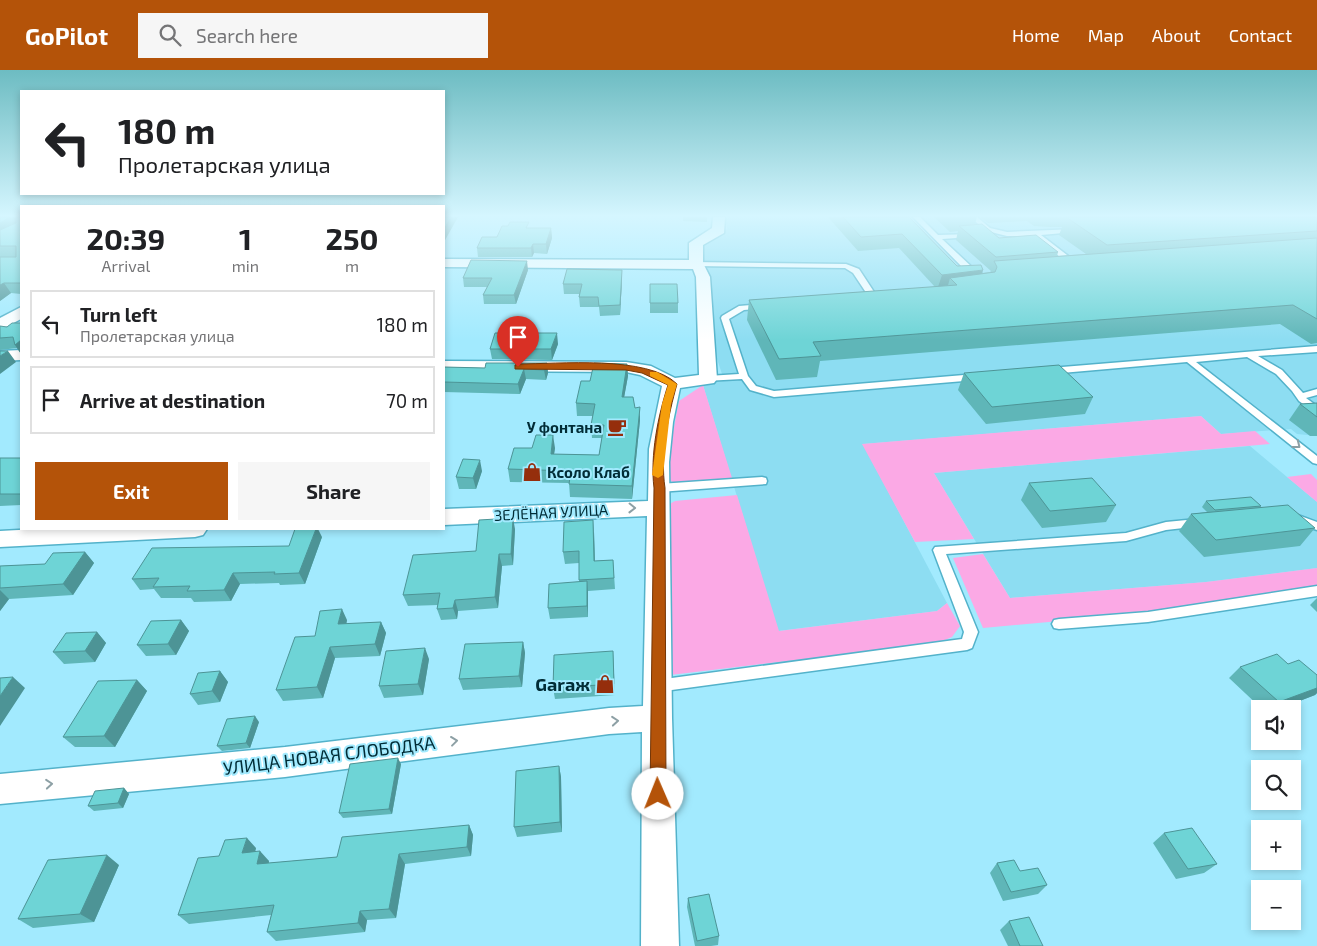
<!DOCTYPE html>
<html lang="en">
<head>
<meta charset="utf-8">
<style>
	body { margin:0; font-family:"Exo 2",sans-serif; background:#f6f6f6; color:#202124; height:100vh; display:flex; flex-direction:column; font-size:19px; white-space:nowrap }
	* { box-sizing:border-box; margin:0 }
	p { font-size:16px; color:#757577 }
	.icon { flex:none; width:28px; height:28px; fill:none; stroke:currentColor; stroke-width:2; stroke-linecap:round; stroke-linejoin:round }
	.map { position:relative; flex:1; overflow:hidden }
	.side { position:absolute; left:20px; top:135px; width:425px; height:325px; display:flex; flex-direction:column; background:#fff; border-radius:0px; box-shadow:0 2px 8px #0003 }
	.side>* { flex:none }
	.hud { position:absolute; left:20px; top:20px; width:425px; height:105px; border-radius:0px; box-shadow:0 2px 8px #0003; background:#fff; color:#202124; overflow:hidden }
	.buttons { position:absolute; left:1251px; top:630px; display:grid; gap:10px }
	.buttons a { display:grid; place-items:center; width:50px; height:50px; border-radius:0px; background:#fff; box-shadow:0 2px 8px #0003; font-size:25px }
	.pin { position:absolute; display:grid; place-items:center; width:42px; height:42px; color:#fff; margin:-51px -21px; border-radius:50% 50% 50% 0; rotate:-45deg; box-shadow:0 0 5px #0007 }
	.pin .icon { rotate:45deg }
	.me { position:absolute; width:55px; margin:-28px; rotate:359deg; stroke-linejoin:round; filter:drop-shadow(0 0 4px #0008) }
	.turn { display:flex; align-items:center; gap:18px; height:105px; padding:0 15px; font-size:22px }
	.turn .icon { width:65px; height:65px; stroke-width:2.5 }
	.turn b { display:block; font-size:35px; line-height:42px }
	.eta { display:flex; justify-content:space-evenly; align-items:center; height:85px; text-align:center }
	.eta b { font-size:30px; font-weight:700; line-height:35px }
	.cta { display:flex; gap:10px; margin-top:auto; padding:10px 15px }
	.cta a { flex:1; height:58px; border-radius:0px; background:#b45309; color:#fff; font-size:20px; font-weight:700; line-height:58px; text-align:center }
	.cta a+a { background:#f6f6f6; color:#202124 }
	ul { padding:0; list-style:none }
	li { display:flex; align-items:center; gap:15px; height:68px; margin:0 10px 8px; padding:0 5px; border:2px solid #e0e0e0; border-radius:0px }
	li div { flex:1 }
	li b { display:block; font-size:19px }
	li em { font-style:normal }
	header { display:flex; align-items:center; gap:30px; box-sizing:border-box; height:70px; padding:0 25px; background:#b45309; color:#fff }
	header strong { font-size:24px }
	nav { display:flex; gap:28px; margin-inline-start:auto; font-size:18px }
	.search { width:350px; height:45px; background:#f6f6f6; display:flex; align-items:center; gap:12px; box-sizing:border-box; padding:0 18px; border-radius:0px; color:#757577; font-size:19px }
	.map>svg:first-child { display:block }
</style>
</head>
<body>
<header>
<strong>GoPilot</strong>
<div class="search"><svg class="icon" aria-label="search" viewBox="0 0 24 24"><circle cx="10" cy="10" r="6"/><path d="M15 15l6 6"/></svg>Search here</div>
<nav><a>Home</a><a>Map</a><a>About</a><a>Contact</a></nav>
</header>
<div class="map">
<svg width="1317" height="876" viewBox="0 0 1317 876">
	<rect width="100%" height="100%" fill="#a2eafe"/>
	<path fill="#8dddf2" d="M725,147H1317V366L1297,364L1291,359L1221,364L1201,346L863,374L947,533L937,541L778,561L703,315L724,310L716,286L707,194L706,191H700V177L727,159Z
		M1250,376L1317,432V498L1206,512L1010,528L934,403Z"/>
	<path fill="#fba9e5" d="M703,315L732,408L673,413L665,404L679,331Z
		M1201,346L1221,364L1255,361L1270,374L934,403L974,469L915,472L862,374Z
		M1311,404L1317,410V432L1287,407Z
		M737,425L779,561L937,541L947,533L960,556L952,567L938,573L662,606L666,436L675,431Z
		M983,484L1010,528L1206,512L1317,498V518L1147,543L983,558L953,488Z"/>
	<g fill="none" stroke-linecap="round" stroke-linejoin="round">
		<g stroke="#53b2ca" stroke-width="3">
			<path id="lane" d="M913,147H920L938,165L973,164V166L971,167L942,169L973,198L981,202V206H975L967,202Z
				M970,147H977L990,158L1007,162L1076,159V161L1074,162L1041,165L1080,195L1073,197L1033,166H1007L995,163L984,159Z
				M693,192L846,194L859,199L878,228L871,230L853,203L845,198L696,196L692,194Z
				M763,234H766V238L744,240L729,249L748,306L756,316L774,321L976,304L981,307L976,310L774,327L750,320L742,309L705,311L703,309L708,306L739,304L721,248L722,246L739,236Z
				M1317,276V282L1258,286L1282,300L1303,323L1317,319V325L1306,328L1317,336V344L1299,331L1292,321L1276,304L1247,287L1196,292L1317,386V394L1313,393L1187,292L1050,304L1046,301L1050,298Z
				M762,407L766,408L767,411L766,414L659,422L654,418L659,414Z
				M1295,444L1317,452V460L1291,451L1289,448L1291,445Z
				M1197,449L1201,450L1203,453L1201,456L1166,460L1126,471L946,484L978,562L972,578L967,580L657,622L652,620L650,616L652,612L657,610L962,569L964,562L933,480L935,477L1126,463L1166,452Z
				M1317,516V526L1148,552L1059,559L1054,558L1052,554L1054,550L1059,549L1148,542Z"/>
		</g>
		<g stroke="#53b2ca" stroke-width="3">
			<path id="street" d="M713,147H725L724,163L703,175V193L710,207L717,309L714,313L680,318L673,352L669,392L672,648L679,876H641L642,662L609,664L285,707L0,734V704L285,677L609,638L643,636L647,446L444,455V439L648,431L649,379L662,316L640,305L626,302L444,301V291L626,292L651,296L675,308L699,305L696,207L693,199L444,197V189L689,190V173L712,158Z
				M21,237V249L0,260V248Z
				M21,280V290L0,291V281Z
				M37,459H207L203,465L195,467L0,477V461Z"/>
		</g>
		<use href="#lane" fill="#fff" fill-rule="evenodd"/>
		<use href="#street" fill="#fff" fill-rule="evenodd"/>
	</g>
	<path fill="#5fb6b8" d="M0,147H21V224L11,223L0,231Z
		M683,147H707V152L683,151Z
		M828,147H909L957,196L982,203L990,202L991,201L956,170L958,161L950,162L934,147H977L975,154H972L971,155L999,168L1058,182L1057,186L1086,184L1059,165L1062,157H1049L1034,156L1027,151L988,153L980,147H1317V273L1311,274L1280,254L820,291L817,307L776,310L747,250L749,230L935,217L899,178L858,181Z
		M529,158H551L552,168L547,184L534,183L532,187H478L477,178L497,167Z
		M528,200L516,234H484L483,225L487,217H464L463,208Z
		M622,210L620,245L600,246L599,237H580L579,227V224H564L563,214Z
		M650,214L678,233V243H650Z
		M21,253V284L17,278L0,280V256L7,257Z
		M558,274L552,290L492,289L490,279Z
		M547,293L548,303L546,310L526,309L520,324L444,322V297L485,298Z
		M627,294L628,306L624,327L635,338L640,350L632,429L570,427L569,413L510,412L508,399L532,378H555L554,384L599,385L602,368H592L591,355L593,346H577L576,333L590,311Z
		M964,303L1093,327L1085,344L986,354L958,320Z
		M1317,333V366H1310L1289,350L1300,334Z
		M0,388H21V435L0,436Z
		M482,401L476,419H459L456,407Z
		M1029,413L1116,435L1106,452L1042,458L1021,430Z
		M1206,431L1261,436L1260,437L1315,458L1300,476L1204,487L1179,461L1191,444L1207,442L1202,437Z
		M515,459L513,495L502,496L498,538L458,541L457,549L441,550L437,539L438,535L408,536L403,525L476,481Z
		M594,462L595,491L613,490L615,519L588,521V547L550,549L548,538L579,512V493L565,494L563,482Z
		M322,467L305,514L280,515L279,513L240,514L231,531L194,532L191,528H161L154,519L140,520L132,509L289,476Z
		M85,482L94,493L73,525L9,529L0,541V496L45,494Z
		M1317,528V542L1310,535Z
		M181,550L189,561L176,585L146,586L137,575Z
		M347,550L346,554L381,552L386,563L380,586L335,588L323,628L283,631L276,620L315,566Z
		M97,562L106,573L95,592L64,594L53,582Z
		M523,572L525,583L522,617L463,620L459,609Z
		M613,581L615,625L555,629L553,618Z
		M429,589L423,625L384,628L379,616Z
		M1288,594L1317,605V623L1315,625L1279,639H1262L1229,608L1240,597Z
		M220,601L228,612L220,632L198,635L190,624Z
		M137,610L147,621L115,677H75L63,667Z
		M259,652L250,678L222,681L217,676Z
		M401,694L392,744L343,748L339,743Z
		M559,696L561,707L562,762L517,767L514,757Z
		M124,718L129,724L123,738L94,741L88,736Z
		M469,755L473,765L471,786L405,794L396,848L367,850L365,862L276,871L267,862L271,845L189,854L178,845L219,786L256,778L255,782L269,791V793L337,787Z
		M1164,763L1217,794L1204,803L1176,809L1153,773Z
		M997,793L1020,801L1047,815L1038,824L1003,831L990,803Z
		M119,795L94,852L33,858L18,849Z
		M688,828L719,866L718,875L711,876H695L687,837Z
		M1009,851L1043,876H1008L1000,860Z"/>
	<path fill="#4d9496" d="M10,147H17L21,154L0,166V153Z
		M451,147H458L444,172V159Z
		M551,158L552,168L547,184L546,174Z
		M533,174L534,183L532,187L531,178Z
		M527,191L528,200L516,234L514,225Z
		M622,200V210L620,245V235Z
		M983,200L979,215H957L950,208L947,219L937,220L942,205Z
		M4,213L11,223L0,231V215Z
		M557,263L558,274L552,290L551,279Z
		M21,270V284L15,275Z
		M8,281L16,292L0,304V286Z
		M547,293L548,303L546,310L544,300Z
		M627,294L628,306L622,339V327Z
		M524,299L526,309L520,324L518,314Z
		M640,337V350L632,429V416Z
		M553,365L555,378L552,397L551,384Z
		M480,390L482,401L476,419L473,408Z
		M513,448L515,459L513,495L511,484Z
		M593,450L594,462L595,503L594,491Z
		M316,459H318L322,467L305,514L299,503Z
		M85,482L94,493L73,525L63,514Z
		M499,484L502,496L498,538L495,527Z
		M233,503L240,514L231,531L224,520Z
		M587,511L588,523V547L587,536Z
		M0,520L9,529L0,541Z
		M455,530L458,541L457,549L453,538Z
		M342,539L347,550L344,566L338,554Z
		M181,550L189,561L176,585L168,574Z
		M381,552L386,563L380,586L375,574Z
		M97,562L106,573L95,592L85,581Z
		M523,572L525,583L522,617L519,606Z
		M330,577L335,588L323,628L317,617Z
		M425,578L429,589L423,625L418,614Z
		M220,601L228,612L220,632L212,621Z
		M13,607L25,618L0,656V626Z
		M137,610L147,621L115,677L104,666Z
		M1317,618V623L1315,625L1279,639H1272L1279,632Z
		M255,646L259,652L250,678L246,673Z
		M398,688L401,694L392,744L389,739Z
		M559,696L561,707L562,762L560,752Z
		M124,718L129,724L123,738L118,733Z
		M469,755L473,765L471,786L467,777Z
		M247,768L256,778L252,793L242,783Z
		M260,781L269,791L266,804L257,794Z
		M399,784L405,794L396,848L389,839Z
		M107,785L119,795L94,852L80,844Z
		M360,841L367,850L365,862L358,853Z"/>
	<path fill="#6ed4d6" stroke="#4d9496" d="M0,147H10L0,153Z
		M16,147H21V213H4L0,215V187H16V176H0V160L16,153Z
		M444,147H451L444,159Z
		M843,147H909L957,196L981,195L983,200L942,205L902,164L861,167Z
		M1066,147H1317V161L1107,175Z
		M510,152H529L526,158H551L546,174H533L531,178H477L482,167H497L502,156H508Z
		M982,154L999,168L1036,165L1058,182L996,187L959,156Z
		M1317,168V249L1293,235L813,272L821,286L779,289L749,230L957,215L950,208L995,202L997,197L994,191Z
		M471,190L527,191L514,225H483L492,208H463Z
		M567,199L622,200L620,235L599,236L598,227H579L582,214H563Z
		M650,214H677L678,233H650Z
		M12,253H21V270L15,275L13,267L0,268V256L7,257Z
		M495,263H557L551,279H490Z
		M0,281H8L0,286Z
		M486,293H547L544,300L524,299L518,314L444,312V297L485,298Z
		M594,293L627,294L622,327H633L635,338L640,337L632,416L569,414L571,401L508,399L514,378H532L536,365H553L551,384L599,385L604,355H591L595,334L576,333L581,311H590Z
		M1059,295L1093,327L992,337L964,303Z
		M1317,333V347L1300,334Z
		M0,388H21V424H0Z
		M463,389L480,390L473,408L456,407Z
		M1092,408L1116,435L1050,441L1029,413Z
		M1251,427L1261,436L1215,440L1206,431Z
		M1288,435L1315,458L1216,470L1191,444Z
		M513,448L511,484H499L495,527L455,530L453,538L437,539L440,523L403,525L413,485L476,481L479,450Z
		M593,450L594,491L613,490L614,508L579,510V481L563,482L564,452Z
		M295,459H316L299,503L274,504L275,502L233,503L224,520L187,521L190,516L153,517L159,508L132,509L152,478L289,476Z
		M85,482L63,514L0,518V496L45,494L53,483Z
		M587,511V536L548,538L549,514Z
		M342,539L338,554L381,552L375,574L330,577L317,617L276,620L295,567L315,566L320,541Z
		M181,550L168,574L137,575L151,551Z
		M97,562L85,581L53,582L66,563Z
		M523,572L519,606L459,609L465,574Z
		M425,578L418,614L379,616L386,581Z
		M613,581L614,614L553,618L554,585Z
		M1277,584L1288,594L1299,590L1317,605V618L1279,632L1240,597Z
		M220,601L212,621L190,624L198,603Z
		M13,607L0,626V608Z
		M137,610L104,666L63,667L98,611Z
		M255,646L246,673L217,676L227,649Z
		M398,688L389,739L339,743L350,694Z
		M559,696L560,752L514,757L516,701Z
		M124,718L118,733L88,736L95,721Z
		M469,755L467,777L399,784L389,839L360,841L358,853L267,862L274,835L178,845L198,788L219,786L225,770L247,768L242,783L260,781L257,794L337,787L342,767Z
		M1192,758L1217,794L1188,799L1164,763Z
		M107,785L80,844L18,849L48,790Z
		M1014,790L1020,801L1038,798L1047,815L1011,822L997,793Z
		M709,824L719,866L697,871L688,828Z
		M1029,847L1043,876H1020L1009,851Z"/>
	<defs><path id="oneway-chevron" d="M-2-3.5L2.5 0L-2 3.5" fill="none" stroke-width="1.6" stroke-linecap="round" stroke-linejoin="round" transform="scale(1.25)"/></defs>
	<g stroke="#8da0a5">
		<use href="#oneway-chevron" transform="translate(1297 375) rotate(38)"/>
		<use href="#oneway-chevron" transform="translate(632 438) rotate(1)"/>
		<use href="#oneway-chevron" transform="translate(615 651) rotate(-5)"/>
		<use href="#oneway-chevron" transform="translate(454 671) rotate(-7)"/>
		<use href="#oneway-chevron" transform="translate(49 714) rotate(-5)"/>
	</g>
	<linearGradient id="sky" x2="0" y2="1"><stop stop-color="#6dbcc2"/><stop offset="0.54" stop-color="#d5f6ff"/><stop offset="1" stop-color="#d5f6ff" stop-opacity="0"/></linearGradient>
	<rect width="1317" height="270" fill="url(#sky)"/>
	<path fill="#b45309" stroke="#753606" d="M518,294C558,294 648,285 677,314C668,346 660,385 665,418L666,724L664,729L658,732L652,729L650,724L654,418C650,385 658,346 668,315L642,303L626,300L515,299V295Z"/>
	<path fill="#f59e0b" d="M650,302H657L677,314L671,334L663,405L658,408L652,405L662,334L668,315L650,306Z"/>
	<defs>
		<g id="cafe-bare" transform="scale(1.5)"><path d="M-5.5-4.5H6V0H3Q3 3.5 0 3.5H-2.5Q-5.5 3.5-5.5 0ZM3-3.2v2h1.7v-2ZM-6 4.5H4V6H-6Z" fill="#952e0c" stroke="#a2eafe" stroke-width="2.5" paint-order="stroke"/></g>
		<g id="shop-bare" transform="scale(1.5)"><path d="M-5-2.5h2.3a2.7 3.5 0 0 1 5.4 0H5L5.5 6h-11ZM-1.5-2.5h3a1.5 2.3 0 0 0-3 0Z" fill="#952e0c" stroke="#a2eafe" stroke-width="2.5" paint-order="stroke"/></g>
	</defs>
	<g fill-rule="evenodd">
		<use href="#cafe-bare" x="617" y="357"/>
		<use href="#shop-bare" x="532" y="402"/>
		<use href="#shop-bare" x="605" y="614"/>
	</g>
	<g text-anchor="middle" dominant-baseline="central" stroke-width="4" stroke-linejoin="round" paint-order="stroke">
		<g font-size="15" font-weight="bold" fill="#012c36" stroke="#a2eafe" text-anchor="end">
			<text x="602" y="357">У фонтана</text>
			<text x="547" y="402" text-anchor="start">Ксоло Клаб</text>
		</g>
		<g font-size="15" fill="#012c36" stroke="#a2eafe">
			<text transform="translate(551 442) rotate(-3)">ЗЕЛЁНАЯ УЛИЦА</text>
		</g>
		<g font-size="18" font-weight="bold" fill="#012c36" stroke="#a2eafe" text-anchor="end">
			<text x="590" y="614">Garaж</text>
		</g>
		<g font-size="18" fill="#012c36" stroke="#a2eafe">
			<text transform="translate(329 685) rotate(-7)">УЛИЦА НОВАЯ СЛОБОДКА</text>
		</g>
	</g>
</svg>
<div class="buttons">
<a><svg class="icon" aria-label="sound" viewBox="0 0 24 24"><path d="M4 9h4l5-4v14l-5-4H4zM17 9q2 3 0 6"/></svg></a>
<a><svg class="icon" aria-label="search" viewBox="0 0 24 24"><circle cx="10" cy="10" r="6"/><path d="M15 15l6 6"/></svg></a>
<a>+</a>
<a>−</a>
</div>
<div class="pin" style="left:518px;top:297px;background:#d93025"><svg class="icon" aria-label="arrive" viewBox="0 0 24 24"><path d="M6 21V4h12l-3 4 3 4H6"/></svg></div>
<svg class="me" style="left:658px;top:724px" viewBox="-20 -20 40 40"><circle r="19" fill="#fff"/><path d="M0-13L10 11 0 6-10 11z" fill="#b45309"/></svg>
<div class="hud">
<div class="turn"><svg class="icon" aria-label="left" viewBox="0 0 24 24"><path d="M17 20v-9H6M10 6l-5 5 5 5"/></svg><div><b>180 m</b>Пролетарская улица</div></div>
</div>
<section class="side">
<div class="eta">
<div><b>20:39</b><p>Arrival</p></div>
<div><b>1</b><p>min</p></div>
<div><b>250</b><p>m</p></div>
</div>
<ul>
<li><svg class="icon" aria-label="left" viewBox="0 0 24 24"><path d="M17 20v-9H6M10 6l-5 5 5 5"/></svg><div><b>Turn left</b><p>Пролетарская улица</p></div><em>180 m</em></li>
<li><svg class="icon" aria-label="arrive" viewBox="0 0 24 24"><path d="M6 21V4h12l-3 4 3 4H6"/></svg><div><b>Arrive at destination</b></div><em>70 m</em></li>
</ul>
<div class="cta"><a>Exit</a><a>Share</a></div>
</section>
</div>
</body>
</html>
